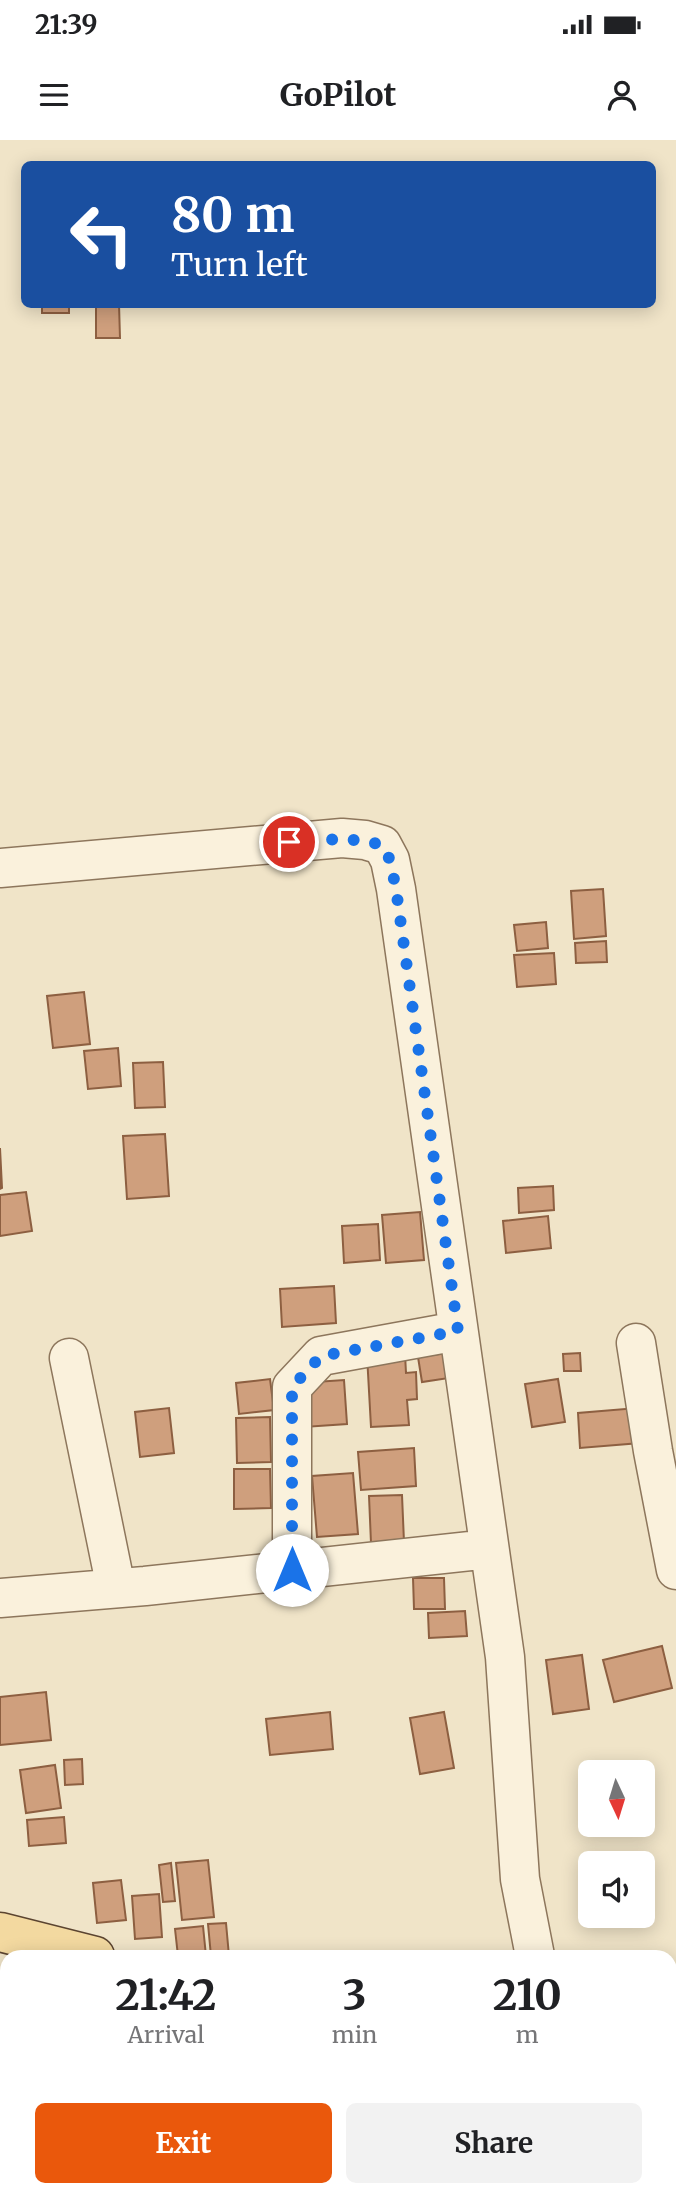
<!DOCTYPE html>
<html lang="en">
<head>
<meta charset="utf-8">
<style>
	body { margin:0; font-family:Merriweather,serif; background:#f2f2f2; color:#202124; height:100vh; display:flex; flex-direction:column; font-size:26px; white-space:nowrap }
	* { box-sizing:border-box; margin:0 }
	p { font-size:23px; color:#757577 }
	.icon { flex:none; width:38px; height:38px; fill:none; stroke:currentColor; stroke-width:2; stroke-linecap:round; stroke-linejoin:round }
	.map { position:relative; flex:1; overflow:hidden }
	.sheet { position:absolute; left:0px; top:1810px; width:677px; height:247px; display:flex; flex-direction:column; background:#fff; border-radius:21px 21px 0 0; box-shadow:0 4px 18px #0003 }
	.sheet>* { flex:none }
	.banner { position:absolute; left:21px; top:21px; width:635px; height:147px; border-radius:10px; box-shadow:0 4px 18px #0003; background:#1a4fa0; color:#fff; overflow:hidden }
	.needle { width:46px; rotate:176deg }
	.controls { position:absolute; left:578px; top:1620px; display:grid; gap:14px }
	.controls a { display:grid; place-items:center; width:77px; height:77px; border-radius:10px; background:#fff; box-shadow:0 4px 18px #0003; font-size:35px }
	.pin { position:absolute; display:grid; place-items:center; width:60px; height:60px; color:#fff; margin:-30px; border:4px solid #fff; border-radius:50%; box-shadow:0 2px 7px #0007 }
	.me { position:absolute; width:77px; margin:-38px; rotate:0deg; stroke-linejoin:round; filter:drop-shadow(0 0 5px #0008) }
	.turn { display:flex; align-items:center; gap:24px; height:147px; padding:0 35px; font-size:32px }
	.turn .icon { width:91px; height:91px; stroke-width:2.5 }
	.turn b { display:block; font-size:49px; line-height:60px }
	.eta { display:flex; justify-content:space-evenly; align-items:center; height:119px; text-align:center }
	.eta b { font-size:42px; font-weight:700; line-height:49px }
	.primary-button { display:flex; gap:14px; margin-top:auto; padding:14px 35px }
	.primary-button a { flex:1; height:80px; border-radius:10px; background:#ea580c; color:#fff; font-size:28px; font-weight:700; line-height:80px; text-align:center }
	.primary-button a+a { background:#f2f2f2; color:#202124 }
	.status { display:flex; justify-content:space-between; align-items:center; height:49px; padding:0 35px; background:#fff; direction:ltr }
	.status svg { height:19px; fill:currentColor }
	header { display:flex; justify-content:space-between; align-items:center; height:91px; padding:0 35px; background:#fff; font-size:32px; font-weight:700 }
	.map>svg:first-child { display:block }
</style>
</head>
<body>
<div class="status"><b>21:39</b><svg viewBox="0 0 49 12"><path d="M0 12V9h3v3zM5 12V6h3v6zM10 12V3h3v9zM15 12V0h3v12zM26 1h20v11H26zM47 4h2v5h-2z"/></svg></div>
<header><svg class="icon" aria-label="menu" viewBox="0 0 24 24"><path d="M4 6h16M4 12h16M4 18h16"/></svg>GoPilot<svg class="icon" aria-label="person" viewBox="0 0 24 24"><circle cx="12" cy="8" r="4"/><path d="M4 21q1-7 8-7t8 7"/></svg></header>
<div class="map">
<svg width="676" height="2055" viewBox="0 0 676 2055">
	<rect width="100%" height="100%" fill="#f0e4c8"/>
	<path fill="#cf9f7d" stroke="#8d5f41" stroke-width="2" d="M42,164H69V173H42Z
		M96,164H119L120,198H96Z
		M603,749L606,796L574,799L571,751Z
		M546,782L548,808L517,811L514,785Z
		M606,801L607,822L576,823L575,803Z
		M554,813L556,844L517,847L514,815Z
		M84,852L90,904L53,908L47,856Z
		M118,908L121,946L88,949L84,911Z
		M163,922L165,967L135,968L133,923Z
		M165,994L169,1056L127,1059L123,996Z
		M0,1008L2,1048L0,1049Z
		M553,1046L554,1070L519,1073L518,1048Z
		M26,1052L32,1091L0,1096V1055Z
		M420,1072L424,1120L386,1123L382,1075Z
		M548,1076L551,1108L506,1113L503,1081Z
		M378,1084L380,1120L344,1123L342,1086Z
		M334,1146L336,1183L282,1187L280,1149Z
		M446,1213L449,1238L422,1242L418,1217Z
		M580,1213L581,1231H564L563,1214Z
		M405,1214L406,1233L416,1232L417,1259L407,1260L409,1285L371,1287L367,1215Z
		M270,1239L274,1270L239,1274L236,1243Z
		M558,1239L565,1282L532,1287L525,1244Z
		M344,1240L347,1284L304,1287L301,1243Z
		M169,1268L174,1313L140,1317L135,1272Z
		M637,1268L640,1303L580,1308L578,1273Z
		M270,1277L271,1322L237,1323L236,1278Z
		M414,1308L416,1346L361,1350L358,1312Z
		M234,1329H270L271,1368L234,1369Z
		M353,1333L358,1394L317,1397L312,1336Z
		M402,1355L404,1402L371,1403L369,1356Z
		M413,1438H444L445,1469H414Z
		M465,1471L467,1496L429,1498L428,1473Z
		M662,1506L672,1548L614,1562L603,1520Z
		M582,1515L589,1569L553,1574L546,1520Z
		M46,1552L51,1600L0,1605V1557Z
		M330,1572L333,1609L270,1615L266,1579Z
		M444,1572L454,1628L420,1634L410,1578Z
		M82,1619L83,1644L65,1645L64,1620Z
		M55,1625L61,1668L26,1673L20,1630Z
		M64,1677L66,1703L29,1706L27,1680Z
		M208,1720L214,1777L182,1780L176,1723Z
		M171,1723L175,1761L163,1762L159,1725Z
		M121,1740L126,1780L97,1783L93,1743Z
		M159,1754L162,1797L135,1799L132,1756Z
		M226,1783L229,1816H211L208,1784Z
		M203,1786L206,1816H178L175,1789Z"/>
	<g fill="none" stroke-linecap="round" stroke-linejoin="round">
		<g stroke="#8d765c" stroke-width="41">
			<path id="minor" d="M0,728L342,698L365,700L382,705L390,720L396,749L505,1517L520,1739L535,1816
				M636,1203L653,1311L676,1430
				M69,1218L116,1448
				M292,1430V1247L321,1216L458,1191
				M0,1458L145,1446L489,1409
				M670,1876L676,1874
				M0,1930L7,1925
				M0,2031L7,2041"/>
		</g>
		<g stroke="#5b4430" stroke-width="41">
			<path id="major" d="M0,1792L95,1816
				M627,2049L630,2055"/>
		</g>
		<use href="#minor" stroke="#faf1dc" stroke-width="38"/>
		<use href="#major" stroke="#f3d9a0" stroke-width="38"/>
	</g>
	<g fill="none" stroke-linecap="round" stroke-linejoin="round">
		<path stroke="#1a73e8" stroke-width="12" stroke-dasharray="0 21.6" d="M289,702C321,700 350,696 382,705L390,720L396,749L458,1191L321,1216L292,1247V1430"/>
	</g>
</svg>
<div class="controls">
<a><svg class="needle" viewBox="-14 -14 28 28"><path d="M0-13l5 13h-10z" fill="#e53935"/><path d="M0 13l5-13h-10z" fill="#757577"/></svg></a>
<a><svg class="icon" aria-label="sound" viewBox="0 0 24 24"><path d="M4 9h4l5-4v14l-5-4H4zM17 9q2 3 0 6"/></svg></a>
</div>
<div class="pin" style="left:289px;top:702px;background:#d93025"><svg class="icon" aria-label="arrive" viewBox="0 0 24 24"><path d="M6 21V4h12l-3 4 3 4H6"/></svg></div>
<svg class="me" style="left:292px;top:1430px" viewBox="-20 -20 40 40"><circle r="19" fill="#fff"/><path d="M0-13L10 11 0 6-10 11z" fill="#1a73e8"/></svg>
<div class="banner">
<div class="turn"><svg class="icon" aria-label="left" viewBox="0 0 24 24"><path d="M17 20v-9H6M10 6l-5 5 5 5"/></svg><div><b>80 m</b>Turn left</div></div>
</div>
<section class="sheet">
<div class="eta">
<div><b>21:42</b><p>Arrival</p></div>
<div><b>3</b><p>min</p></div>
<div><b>210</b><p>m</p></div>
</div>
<div class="primary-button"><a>Exit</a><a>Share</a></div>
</section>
</div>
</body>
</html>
